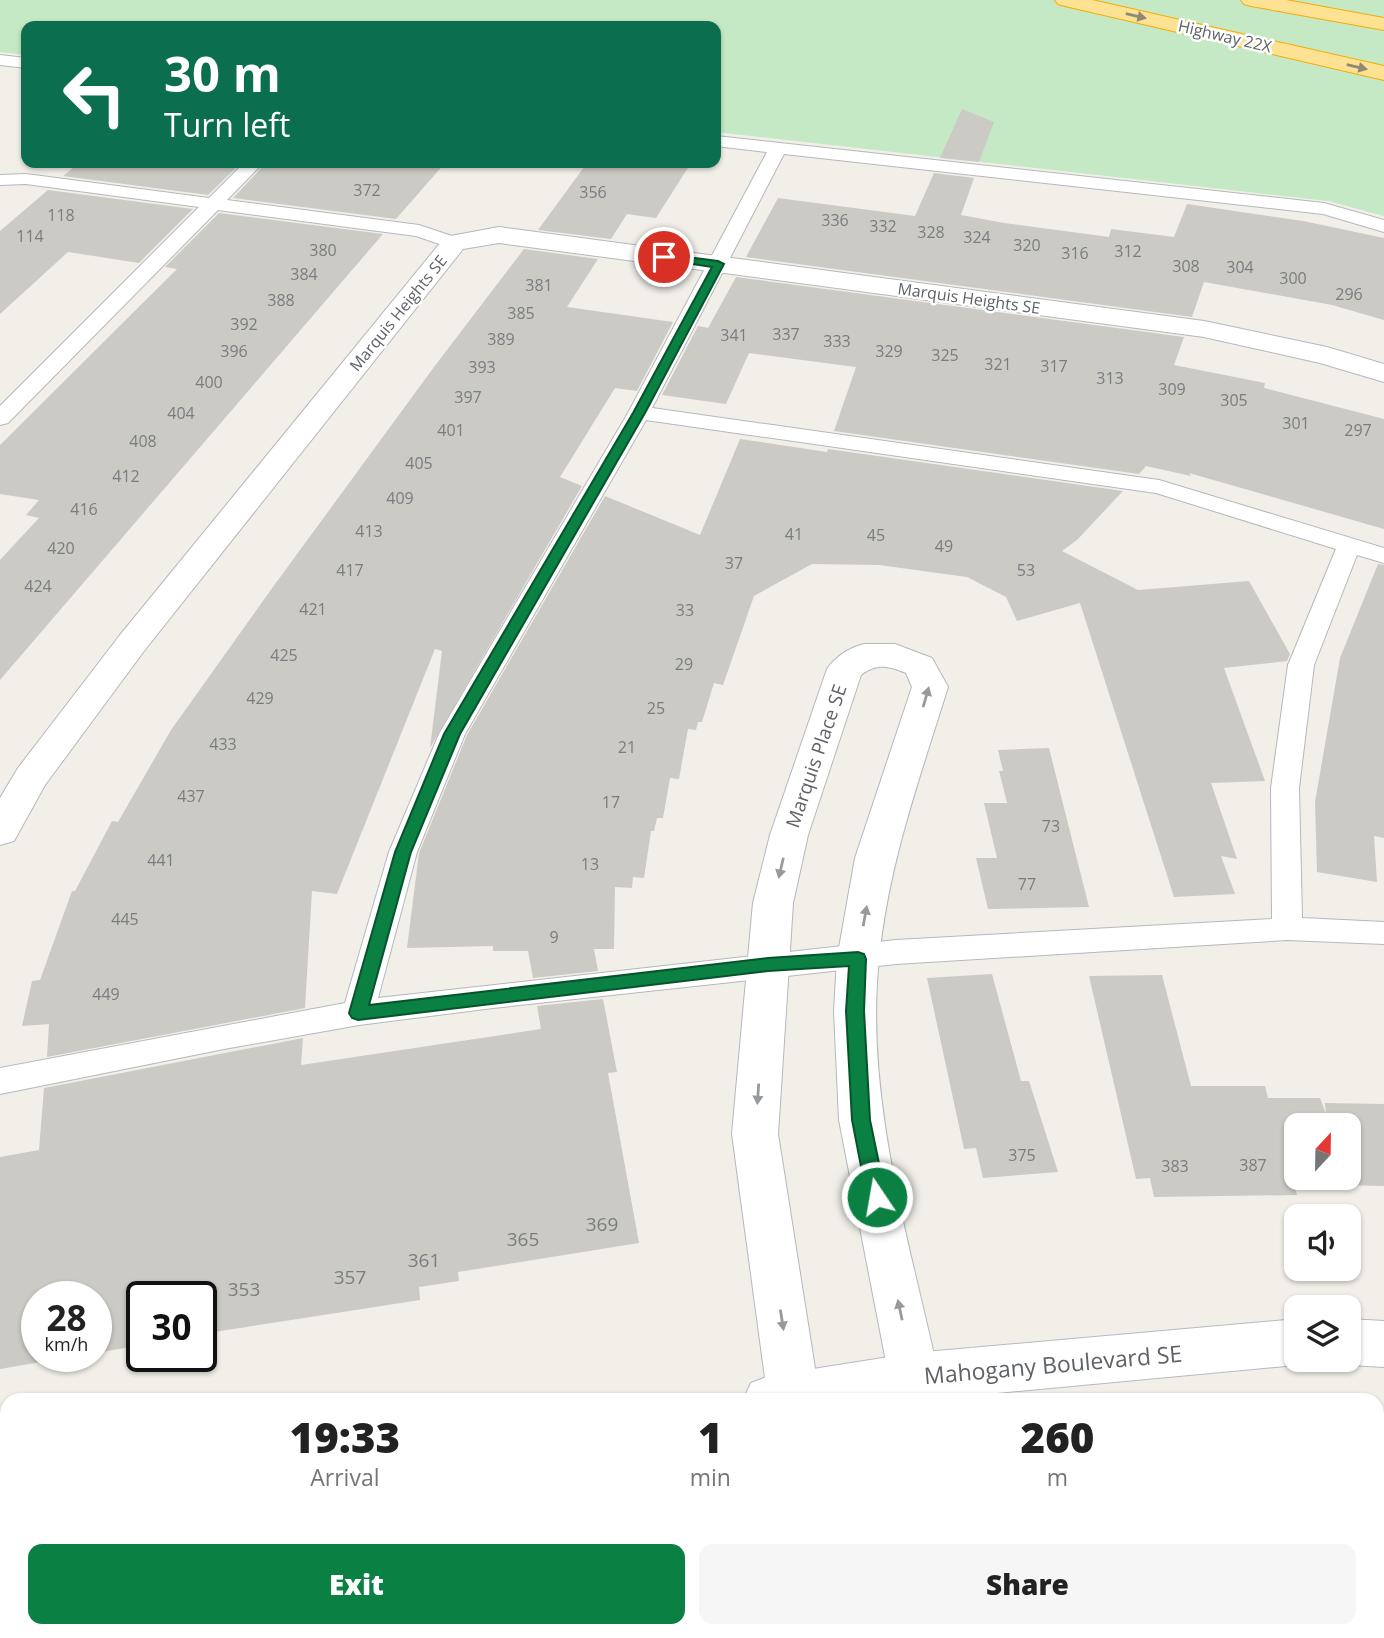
<!DOCTYPE html>
<html lang="en">
<head>
<meta charset="utf-8">
<style>
	body { margin:0; font-family:"Open Sans",sans-serif; background:#f6f6f6; color:#222; height:100vh; display:flex; flex-direction:column; font-size:26px; white-space:nowrap }
	* { box-sizing:border-box; margin:0 }
	p { font-size:23px; color:#767676 }
	.icon { flex:none; width:38px; height:38px; fill:none; stroke:currentColor; stroke-width:2; stroke-linecap:round; stroke-linejoin:round }
	.map { position:relative; flex:1; overflow:hidden }
	.drawer { position:absolute; left:0px; top:1393px; width:1384px; height:245px; display:flex; flex-direction:column; background:#fff; border-radius:21px 21px 0 0; box-shadow:0 2px 5px #0004 }
	.drawer>* { flex:none }
	.hud { position:absolute; left:21px; top:21px; width:700px; height:147px; border-radius:14px; box-shadow:0 2px 5px #0004; background:#0b6e4f; color:#fff; overflow:hidden }
	.needle { width:46px; rotate:22deg }
	.buttons { position:absolute; left:1284px; top:1113px; display:grid; gap:14px }
	.buttons a { display:grid; place-items:center; width:77px; height:77px; border-radius:14px; background:#fff; box-shadow:0 2px 5px #0004; font-size:35px }
	.speed { position:absolute; left:21px; top:1281px; display:flex; gap:14px; font-size:35px; font-weight:700; text-align:center }
	.speed>* { display:grid; place-content:center; width:91px; height:91px; border-radius:50%; background:#fff; box-shadow:0 2px 5px #0004; line-height:1 }
	.speed small { font-size:18px; font-weight:400 }
	.speed .limit { border:4px solid #111; border-radius:10px; background:#fff; color:#111 }
	.pin { position:absolute; display:grid; place-items:center; width:60px; height:60px; color:#fff; margin:-30px; border:4px solid #fff; border-radius:50%; box-shadow:0 2px 7px #0007 }
	.me { position:absolute; width:77px; margin:-38px; rotate:348deg; stroke-linejoin:round; filter:drop-shadow(0 0 5px #0008) }
	.turn { display:flex; align-items:center; gap:24px; height:147px; padding:0 28px; font-size:32px }
	.turn .icon { width:91px; height:91px; stroke-width:2.5 }
	.turn b { display:block; font-size:49px; line-height:60px }
	.eta { display:flex; justify-content:space-evenly; align-items:center; height:119px; text-align:center }
	.eta b { font-size:42px; font-weight:800; line-height:49px }
	.cta { display:flex; gap:14px; margin-top:auto; padding:14px 28px }
	.cta a { flex:1; height:80px; border-radius:14px; background:#0b8043; color:#fff; font-size:28px; font-weight:800; line-height:80px; text-align:center }
	.cta a+a { background:#f6f6f6; color:#222 }
	.map>svg:first-child { display:block }
</style>
</head>
<body>
<div class="map">
<svg width="1384" height="1638" viewBox="0 0 1384 1638">
	<rect width="100%" height="100%" fill="#f1efe8"/>
	<path fill="#c5e8c5" d="M0,0H1384V216L1328,201L716,132V26H26V55L0,52Z"/>
	<path fill="#cccac5" fill-rule="evenodd" d="M962,109L994,122L979,162L940,158Z
		M79,163H241L208,195L63,176Z
		M266,163H445L396,219L233,198Z
		M587,163H691L656,218L627,214L611,239L538,230Z
		M934,173L974,178L961,215L1004,223L1109,237L1111,229L1174,237L1187,204L1303,221L1384,238V320L1332,305L1204,282L1192,317L746,257L778,198L915,216Z
		M48,190L193,209L139,263L68,252L0,314V231Z
		M219,213L383,234L0,680V560L39,518L26,515L39,500L0,494V445L177,269L165,267Z
		M524,249L598,259L567,307L673,322L637,391L615,388L560,477L582,486L430,748L442,651L435,649L337,894L312,891L305,1008L47,1057L49,1024L22,1026L32,981L40,980L72,891H75L112,821L118,822L171,730L270,591L434,367Z
		M736,277L1184,337L1174,365L1265,383L1264,388L1384,419V529L1189,473L1191,476L1146,466L1139,474L834,431L856,367L749,353L726,404L662,395L698,326L708,328Z
		M740,439L827,452L828,449L1123,491L1078,539L1062,551L1138,590L1249,581L1290,654L1287,661L1224,668L1265,781L1211,783L1237,859L1221,856L1235,894L1174,897L1080,603L1017,621L1006,597L967,577L879,565L812,564L754,596L723,685L714,683L702,722H698L696,730L688,729L679,779L670,778L663,818H657L654,831H651L644,878L633,877L632,888L615,887L614,949H594L598,971L533,978L528,951H493V946L407,948L419,853L467,735L605,496L700,535Z
		M1378,564L1384,565V838L1374,836L1377,882L1317,872L1315,802L1340,658Z
		M1049,748L1089,907L988,909L976,858H997L984,803H1007L999,771H1003L998,750Z
		M992,974L1021,1081H1029L1058,1172L983,1178L976,1148L964,1149L927,978Z
		M1162,975L1191,1086H1265L1268,1098H1320L1326,1114L1325,1103L1384,1104V1186L1294,1184L1297,1195L1154,1197L1150,1178L1136,1179L1089,976ZM1297,1125H1349V1178H1297Z
		M603,999L617,1072L608,1073L639,1243L458,1272L459,1281L419,1287L420,1300L201,1334V1297H142V1345L96,1353V1297H37V1356H75L0,1369V1157L39,1150L44,1088L303,1038L301,1065L541,1029L537,1006Z"/>
	<g fill="none" stroke-linecap="round" stroke-linejoin="round">
		<g stroke="#b5b8bc" stroke-width="2">
			<path id="lane" d="M0,55L26,58V68L0,65Z
				M716,136L1324,203L1384,220V232L1323,214L784,154L652,408L1159,480L1384,548V563L1357,555L1314,665L1299,788L1302,918L1384,922V944L1287,940L896,964L493,1008L359,1025L224,1049L0,1094V1068L345,1003L389,852L439,734L628,413L767,152L716,146ZM646,420L1156,493L1336,549L1288,665L1271,788L1272,919L896,940L378,998L417,852L465,734Z
				M244,163H263L227,200L419,225L461,239L463,243L454,249L416,236L218,210L8,423L0,425V406L199,207L26,184L0,185V175L26,174L209,198Z"/>
		</g>
		<g stroke="#b5b8bc" stroke-width="2">
			<path id="street" d="M499,227L1204,321L1327,347L1384,364V382L1320,363L1204,337L499,243L463,249L144,651L45,785L14,841L0,845V798L18,768L120,635L445,237Z
				M864,644H895L932,658L948,687C920,777 888,865 879,959C864,1097 910,1243 939,1377L942,1400H890L889,1377L839,1120L834,1011L837,959L855,858L912,687L906,673C888,666 877,663 861,675L808,835L793,903L778,1134L820,1400H768L732,1134L753,903L770,835L827,669C836,656 849,648 864,644Z
				M789,1631H845L846,1638H790Z
				M925,1631H981L982,1638H926Z"/>
		</g>
		<g stroke="#b6babf" stroke-width="2">
			<path id="secondary" d="M1297,1319V1360H1311L1297,1365L923,1400H743L751,1383L769,1376L914,1353Z
				M1349,1319L1384,1321V1367L1349,1365L1335,1360H1349Z
				M7,1521V1575L0,1577V1523Z"/>
		</g>
		<g stroke="#f9ab00" stroke-width="2">
			<path id="highway" d="M1055,0H1092L1384,66V80L1065,6L1058,4Z
				M1241,0H1286L1384,18V30L1251,6L1244,4Z"/>
		</g>
		<use href="#lane" fill="#fff" fill-rule="evenodd"/>
		<use href="#street" fill="#fff" fill-rule="evenodd"/>
		<use href="#secondary" fill="#fff" fill-rule="evenodd"/>
		<use href="#highway" fill="#fde293" fill-rule="evenodd"/>
	</g>
	<defs><path id="oneway-solid" d="M-6-.8H1V-3.2L6.5 0L1 3.2V.8H-6Z" transform="scale(1.75)"/></defs>
	<g fill="#8e8975">
		<use href="#oneway-solid" transform="translate(1136 16) rotate(13)"/>
		<use href="#oneway-solid" transform="translate(1357 67) rotate(13)"/>
	</g>
	<g fill="#979a9d">
		<use href="#oneway-solid" transform="translate(926 697) rotate(-74)"/>
		<use href="#oneway-solid" transform="translate(781 868) rotate(103)"/>
		<use href="#oneway-solid" transform="translate(865 916) rotate(-80)"/>
		<use href="#oneway-solid" transform="translate(758 1094) rotate(94)"/>
		<use href="#oneway-solid" transform="translate(900 1310) rotate(-102)"/>
		<use href="#oneway-solid" transform="translate(782 1320) rotate(81)"/>
	</g>
	<path fill="#0b8043" stroke="#07532c" stroke-width="2" d="M664,254L718,261L724,264L645,413L460,734L411,852L369,1005L768,958L858,952L864,954L866,959L864,1011L870,1120L886,1197L884,1203L877,1205L870,1203L867,1197L852,1120L846,1011L849,966L768,971L358,1020L352,1018L349,1013L395,852L444,734L633,413L712,267L660,259V255Z"/>
	<g text-anchor="middle" dominant-baseline="central" stroke-width="5" stroke-linejoin="round" paint-order="stroke">
		<g font-size="16" fill="#5f6368" stroke="#fff">
			<text transform="translate(1225 36) rotate(13)">Highway 22X</text>
			<text transform="translate(969 298) rotate(8)">Marquis Heights SE</text>
			<text transform="translate(398 313) rotate(-51)">Marquis Heights SE</text>
		</g>
		<g font-size="16" fill="#7a7d7f">
			<text x="367" y="190">372</text>
			<text x="593" y="192">356</text>
			<text x="61" y="215">118</text>
			<text x="835" y="220">336</text>
			<text x="883" y="226">332</text>
			<text x="931" y="232">328</text>
			<text x="30" y="236">114</text>
			<text x="977" y="237">324</text>
			<text x="1027" y="245">320</text>
			<text x="323" y="250">380</text>
			<text x="1128" y="251">312</text>
			<text x="1075" y="253">316</text>
			<text x="1186" y="266">308</text>
			<text x="1240" y="267">304</text>
			<text x="304" y="274">384</text>
			<text x="1293" y="278">300</text>
			<text x="539" y="285">381</text>
			<text x="1349" y="294">296</text>
			<text x="281" y="300">388</text>
			<text x="521" y="313">385</text>
			<text x="244" y="324">392</text>
			<text x="786" y="334">337</text>
			<text x="734" y="335">341</text>
			<text x="501" y="339">389</text>
			<text x="837" y="341">333</text>
			<text x="234" y="351">396</text>
			<text x="889" y="351">329</text>
			<text x="945" y="355">325</text>
			<text x="998" y="364">321</text>
			<text x="1054" y="366">317</text>
			<text x="482" y="367">393</text>
			<text x="1110" y="378">313</text>
			<text x="209" y="382">400</text>
			<text x="1172" y="389">309</text>
			<text x="468" y="397">397</text>
			<text x="1234" y="400">305</text>
			<text x="181" y="413">404</text>
			<text x="1296" y="423">301</text>
			<text x="451" y="430">401</text>
			<text x="1358" y="430">297</text>
			<text x="143" y="441">408</text>
			<text x="419" y="463">405</text>
			<text x="126" y="476">412</text>
			<text x="400" y="498">409</text>
			<text x="84" y="509">416</text>
			<text x="369" y="531">413</text>
			<text x="794" y="534">41</text>
			<text x="876" y="535">45</text>
			<text x="944" y="546">49</text>
			<text x="61" y="548">420</text>
			<text x="734" y="563">37</text>
			<text x="350" y="570">417</text>
			<text x="1026" y="570">53</text>
			<text x="38" y="586">424</text>
			<text x="313" y="609">421</text>
			<text x="685" y="610">33</text>
			<text x="284" y="655">425</text>
			<text x="684" y="664">29</text>
			<text x="260" y="698">429</text>
			<text x="656" y="708">25</text>
			<text x="223" y="744">433</text>
			<text x="627" y="747">21</text>
			<text x="191" y="796">437</text>
			<text x="611" y="802">17</text>
			<text x="1051" y="826">73</text>
			<text x="161" y="860">441</text>
			<text x="590" y="864">13</text>
			<text x="1027" y="884">77</text>
			<text x="125" y="919">445</text>
			<text x="554" y="937">9</text>
			<text x="106" y="994">449</text>
			<text x="1022" y="1155">375</text>
			<text x="1253" y="1165">387</text>
			<text x="1175" y="1166">383</text>
		</g>
		<g font-size="19" fill="#5f6368" stroke="#fff">
			<text transform="translate(816 756) rotate(-71)">Marquis Place SE</text>
		</g>
		<g font-size="19" fill="#7a7d7f">
			<text x="602" y="1224">369</text>
			<text x="523" y="1239">365</text>
			<text x="424" y="1260">361</text>
			<text x="350" y="1277">357</text>
			<text x="244" y="1289">353</text>
		</g>
		<g font-size="23" fill="#5f6368" stroke="#fff">
			<text transform="translate(1053 1364) rotate(-5)">Mahogany Boulevard SE</text>
		</g>
	</g>
</svg>
<div class="buttons">
<a><svg class="needle" viewBox="-14 -14 28 28"><path d="M0-13l5 13h-10z" fill="#e53935"/><path d="M0 13l5-13h-10z" fill="#767676"/></svg></a>
<a><svg class="icon" aria-label="sound" viewBox="0 0 24 24"><path d="M4 9h4l5-4v14l-5-4H4zM17 9q2 3 0 6"/></svg></a>
<a><svg class="icon" aria-label="layers" viewBox="0 0 24 24"><path d="M12 4l9 5-9 5-9-5zM3 14l9 5 9-5"/></svg></a>
</div>
<div class="speed"><div>28<small>km/h</small></div><div class="limit">30</div></div>
<div class="pin" style="left:664px;top:257px;background:#d93025"><svg class="icon" aria-label="arrive" viewBox="0 0 24 24"><path d="M6 21V4h12l-3 4 3 4H6"/></svg></div>
<svg class="me" style="left:877px;top:1197px" viewBox="-20 -20 40 40"><circle r="17" fill="#0b8043" stroke="#fff" stroke-width="3"/><path d="M0-11L8 9 0 5-8 9z" fill="#fff"/></svg>
<div class="hud">
<div class="turn"><svg class="icon" aria-label="left" viewBox="0 0 24 24"><path d="M17 20v-9H6M10 6l-5 5 5 5"/></svg><div><b>30 m</b>Turn left</div></div>
</div>
<section class="drawer">
<div class="eta">
<div><b>19:33</b><p>Arrival</p></div>
<div><b>1</b><p>min</p></div>
<div><b>260</b><p>m</p></div>
</div>
<div class="cta"><a>Exit</a><a>Share</a></div>
</section>
</div>
</body>
</html>
